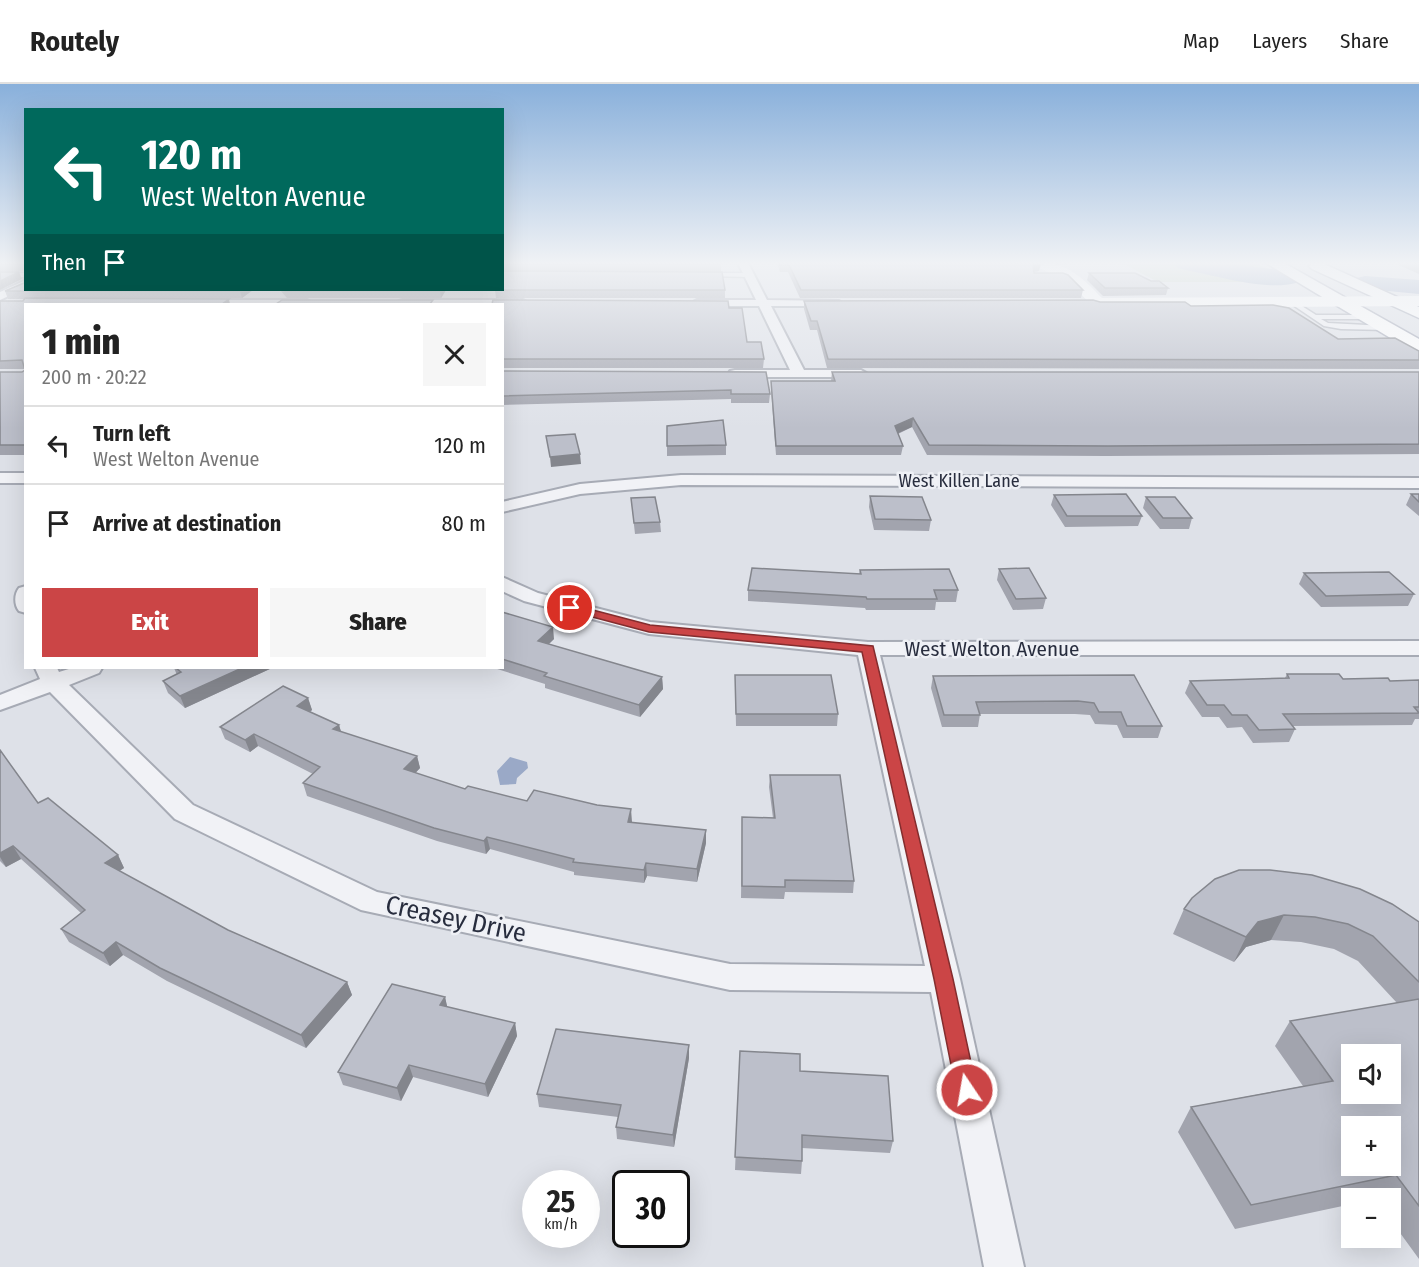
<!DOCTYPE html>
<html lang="en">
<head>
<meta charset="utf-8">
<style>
	body { margin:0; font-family:"Fira Sans Condensed",sans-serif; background:#f6f6f6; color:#222; height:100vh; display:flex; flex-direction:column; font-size:22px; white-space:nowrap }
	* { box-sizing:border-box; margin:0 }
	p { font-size:20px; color:#767676 }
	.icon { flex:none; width:33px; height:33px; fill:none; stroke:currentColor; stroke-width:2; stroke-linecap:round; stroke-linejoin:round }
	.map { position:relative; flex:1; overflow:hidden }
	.side { position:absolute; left:24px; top:219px; width:480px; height:366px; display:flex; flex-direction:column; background:#fff; border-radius:0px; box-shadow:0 6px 24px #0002 }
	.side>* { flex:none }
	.banner { position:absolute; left:24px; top:24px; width:480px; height:183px; border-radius:0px; box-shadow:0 6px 24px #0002; background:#00695c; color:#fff; overflow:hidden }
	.tools { position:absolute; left:1341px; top:960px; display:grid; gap:12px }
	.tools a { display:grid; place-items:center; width:60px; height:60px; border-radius:0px; background:#fff; box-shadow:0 6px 24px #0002; font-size:30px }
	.speed { position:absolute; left:522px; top:1086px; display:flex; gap:12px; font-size:30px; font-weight:700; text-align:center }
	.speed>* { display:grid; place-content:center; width:78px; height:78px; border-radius:50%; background:#fff; box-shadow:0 6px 24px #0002; line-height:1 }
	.speed small { font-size:15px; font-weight:400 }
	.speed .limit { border:3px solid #111; border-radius:9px; background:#fff; color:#111 }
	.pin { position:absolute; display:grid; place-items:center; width:51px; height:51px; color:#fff; margin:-26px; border:3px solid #fff; border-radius:50%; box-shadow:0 2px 6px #0007 }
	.me { position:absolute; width:66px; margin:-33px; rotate:348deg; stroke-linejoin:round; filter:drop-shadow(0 0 4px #0008) }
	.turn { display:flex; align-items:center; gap:21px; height:126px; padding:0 18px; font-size:27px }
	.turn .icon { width:78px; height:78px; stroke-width:2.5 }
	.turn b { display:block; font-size:42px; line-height:51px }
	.then { display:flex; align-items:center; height:57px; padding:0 18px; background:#0003; gap:12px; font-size:22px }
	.round { display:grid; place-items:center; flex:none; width:63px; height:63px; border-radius:0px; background:#f6f6f6 }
	.head { display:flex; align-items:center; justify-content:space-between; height:102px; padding:0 18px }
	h1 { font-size:36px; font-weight:800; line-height:45px }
	.primary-button { display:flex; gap:12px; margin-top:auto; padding:12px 18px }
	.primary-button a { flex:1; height:69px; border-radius:0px; background:#cb4546; color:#fff; font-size:24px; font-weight:800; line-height:69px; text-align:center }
	.primary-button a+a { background:#f6f6f6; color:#222 }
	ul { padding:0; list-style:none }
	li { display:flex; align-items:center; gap:18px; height:78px; padding:0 18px; border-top:2px solid #e0e0e0 }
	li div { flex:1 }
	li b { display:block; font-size:22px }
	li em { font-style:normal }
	header { display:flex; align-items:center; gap:36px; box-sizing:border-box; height:84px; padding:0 30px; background:#fff; border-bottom:2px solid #e0e0e0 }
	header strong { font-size:28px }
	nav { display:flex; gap:33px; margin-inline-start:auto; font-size:21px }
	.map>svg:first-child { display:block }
</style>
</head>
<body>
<header>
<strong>Routely</strong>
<nav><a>Map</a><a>Layers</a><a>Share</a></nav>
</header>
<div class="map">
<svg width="1419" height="1183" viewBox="0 0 1419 1183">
	<rect width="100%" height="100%" fill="#dee1e8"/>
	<path fill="#c2d1c0" d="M1122,179H1256L1292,198H1158Z"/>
	<path fill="#9aa9c7" d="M510,673L527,678L528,684L517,694L516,700L500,701L497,687Z"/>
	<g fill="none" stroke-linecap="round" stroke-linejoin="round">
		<path fill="#9aa9c7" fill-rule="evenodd" d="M1175,179H1222L1288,187L1296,189L1300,194L1296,199C1266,207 1217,192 1186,186L1178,184Z
			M1365,192L1419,196V210L1357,204L1353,199L1357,194Z"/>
		<g stroke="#a7abb5" stroke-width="3">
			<path id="lane" d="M0,189H26V193H0Z
				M708,189H750L753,191L750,193L706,192Z
				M1290,217H1294L1316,231H1367L1370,233L1367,235H1321L1328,239L1386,242L1389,244L1386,246L1341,245L1324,242L1290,219Z"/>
		</g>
		<g stroke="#a7abb5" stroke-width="4">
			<path id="street" d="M738,179H748L767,216L839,217L841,219L835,222H771L804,286H861L868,290L866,293H730L728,290L730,287L735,286H790L759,222H697L691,219L697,216H756Z
				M26,196V204L0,216V208Z
				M199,216H307L313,219L194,220L195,217Z
				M403,216H523L529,219L523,222L398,220L399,217Z
				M0,389H26V399H0Z
				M681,391L1419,394V404L681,401L580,410L502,428V418L580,400Z
				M502,493L538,509L650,538L868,558L1419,557V571H880L960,895L1024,1183H984L931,908L730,906L361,826L175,735L50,608L0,626V611L40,595L35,584H57L59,588L72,584H102L99,589L69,601L193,721L377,808L730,880L925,882L858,571L649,550L524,517L502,507Z
				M26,502V529L19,527C14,521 14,510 19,504Z"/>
		</g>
		<g stroke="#9ea3b3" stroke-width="3">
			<path id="primary" d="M1266,179H1284L1419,255V269L1412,267Z
				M1312,179H1322L1419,223V234L1312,185L1309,182Z"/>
		</g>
		<use href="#lane" fill="#f1f2f6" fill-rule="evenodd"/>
		<use href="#street" fill="#f1f2f6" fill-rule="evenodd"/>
		<path fill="#fff" fill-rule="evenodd" d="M1032,179C1065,176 1081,192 1102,214L1419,212V222L1098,224L1092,222L1068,196L1034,182Z"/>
		<use href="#primary" fill="#fff" fill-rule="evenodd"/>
	</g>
	<path fill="#a2a4ae" d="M0,179H26L253,206L242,214L72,215L26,220V371H0V288H22L25,286L24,285H0V217H23L25,215H8L5,207L24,199L25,187H0Z
		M721,179V187H519L725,206V214H496L495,206L504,187L503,180Z
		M777,179H1039V187L1034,188L1083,206L1081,214H800L788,188H780Z
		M1047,179H1072L1064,181Z
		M1394,179H1419V190Z
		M1089,189L1151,197L1168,204L1166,211L1103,212L1087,196Z
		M280,206H446L441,214H287Z
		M804,217L1100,218L1191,222L1338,255L1419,267V285L827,284L817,246H810L804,225Z
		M502,220L729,224L747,258L764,275L763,284H502Z
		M502,287L766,288L770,310L769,319H731V315L502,321Z
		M832,288H1419V370L1106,372L927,371L912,343L898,350L903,362L901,371H776L771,306V297H831Z
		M667,342L726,361V371L667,372Z
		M1411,410H1419V432L1406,421Z
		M1054,411L1142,432L1138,442L1065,443L1051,421Z
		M870,412L931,436L929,447L874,446L869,423Z
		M1146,413L1192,434L1189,445H1160L1143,424Z
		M631,414L660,438L661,448L635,450Z
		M999,485L1046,514L1043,525L1013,526L997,496Z
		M860,486L958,506L956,518H936L935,526H866L865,524L748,517V506L859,490Z
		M1304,489L1414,510L1408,522L1321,523L1299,500Z
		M502,528L554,555L549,560L662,593L663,605L640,633L545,604V600L494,584H502Z
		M174,584H272L185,624L168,609L163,597L177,591Z
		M1287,590L1343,595L1390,597L1419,596V635H1415L1412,641L1293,642L1295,645L1289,658L1253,659L1242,643L1227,644L1219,633H1202L1185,609L1190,597L1285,594Z
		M735,591L838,630L837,642H736Z
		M1134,591L1162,642L1158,654H1123L1117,641L1095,640L1090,631L1075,630H980L978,643H942L931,604L933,592Z
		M308,614L312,626L310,628L339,641L341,648L417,672L420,684L415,689L465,705L632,738L706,759L697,798L647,792L644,799L574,791V788L490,765L486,770L437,757L307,712L303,699L313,690L258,662L250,668L225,655L220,643Z
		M0,666L38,719L118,771L124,784L119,787L228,846L347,898L352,911L306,964L167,897L123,871L110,882L69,858L61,845L81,829L21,775L6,783L0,777Z
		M770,691L854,797L853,809L785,808L784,815L741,814L742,733L773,734L769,703Z
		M1184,825L1419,838V1175L1390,1135V1114H1352V1120L1235,1145L1178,1048L1191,1023L1303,1002L1275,962L1290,937L1397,919L1358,877L1334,865L1301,858L1271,856L1246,863L1234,878L1173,850Z
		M445,913L447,923L515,939L517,952L488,1013L413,993L401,1017L343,1001L338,988Z
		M689,961V974L674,1063L617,1055L616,1043L618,1033L539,1023L537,1010Z
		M740,967L800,987L893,1057L890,1069L802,1064V1077L801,1090L735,1086Z"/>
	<path fill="#84868d" d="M1041,180L1039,187L1032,188L1033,181Z
		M19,188L22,195L0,206V197Z
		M241,206H253L242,214L240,207Z
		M440,206H446L441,214L440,207Z
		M229,215L230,220H222Z
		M913,334L912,343L894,351L895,342Z
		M580,370L581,380L551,383L550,373Z
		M553,543L554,555L539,569L538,557Z
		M242,584H272L185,624L180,612Z
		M662,593L663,605L640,633L639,621Z
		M308,614L312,626L301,634L297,622Z
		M339,641L343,654L333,645Z
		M254,650L258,662L250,668L245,656Z
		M417,672L420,684L407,698L404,685Z
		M631,725L632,738H628Z
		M706,746V759L697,798V785Z
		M487,753L490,765L486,770L484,757Z
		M13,762L21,775L6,783L0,773V769Z
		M118,771L124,784L112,792L105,779Z
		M646,779L647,792L644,799V786Z
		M1284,831L1271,856L1246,863L1234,878L1246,853L1258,838Z
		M116,858L123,871L110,882L103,869Z
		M347,898L352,911L306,964L301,951Z
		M445,913L448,926L440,921Z
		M515,939L517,952L488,1013L485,1000Z
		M689,961V974L674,1063L673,1051Z
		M409,981L413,993L401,1017L397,1004Z"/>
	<path fill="#bcbfca" stroke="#84868d" stroke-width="1.5" fill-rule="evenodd" d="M0,179H26V206H241L240,207H5L24,199L25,182L23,180H0Z
		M504,179H721V180H503Z
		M779,179H1039L1041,180L1033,181L1034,189H1063L1068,191L1083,206H801L789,181H780Z
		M502,187L722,188L725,206H495H502Z
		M0,188H19L0,197Z
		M1089,189H1135L1151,197H1159L1168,204H1105Z
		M284,206H440V207H285Z
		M25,214L229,215L222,220H26V361H0V288H22L25,286L22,276L0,277V217H23Z
		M282,216H433L430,220H276Z
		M493,216L728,217L729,224H742L747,258H761L764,275H502V220H492Z
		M1093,216L1100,218H1185L1191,222L1273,221L1289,224L1338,255L1395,254L1419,267V276L828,275L817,237H811L804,217Z
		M502,287L766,288L770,310H731V306L502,312Z
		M832,288H1419V360L1108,362L929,361L913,334L895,342L903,362H776L771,297H835Z
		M723,336L726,361L667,362V342Z
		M575,350L580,370L550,373L546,352Z
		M1126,410L1142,432H1067L1054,411Z
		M1411,410H1419V418Z
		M870,412L922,413L931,436L875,435Z
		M655,413L660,438L634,439L631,414Z
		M1146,413H1175L1192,434H1163Z
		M752,484L861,490L860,486L949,485L958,506H934L937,515H867L866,513L748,506Z
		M1029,484L1046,514L1016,515L999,485Z
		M1389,488L1414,510L1326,512L1304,489Z
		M502,528L553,543L538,557L662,593L639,621L544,592L547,589L502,575Z
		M176,584H242L180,612L163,597L181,588Z
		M1287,590H1339L1343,595L1388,594L1390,597L1419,596V623H1414L1419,629L1283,630L1295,645L1259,646L1247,631H1232L1224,621H1207L1190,597L1289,594Z
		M735,591H831L838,630H736Z
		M1134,591L1162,642H1127L1121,628H1099L1094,619L1078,617L976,618L980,631H944L933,592Z
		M283,602L308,614L297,622L339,641L333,645L417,672L404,685L465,705L468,702L527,717L534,706L597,721L631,725L628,738L706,746L697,785L646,779L644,786L573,778L574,775L487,753L484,757L434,744L303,699L320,683L254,650L245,656L220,643Z
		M0,666L38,719L48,714L118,771L105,779L228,846L347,898L301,951L160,884L116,858L103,869L61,845L85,826L13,762L0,769Z
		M770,691H840L854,797L785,796V803L742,802V733L775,734Z
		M1239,786H1270L1312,791L1360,805L1392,820L1419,838V898L1373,852L1348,840L1315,833L1284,831L1258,838L1246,853L1184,825L1192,814L1215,795Z
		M392,900L445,913L440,921L515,939L485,1000L409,981L397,1004L338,988Z
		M1419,915V1122L1396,1091L1251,1121L1191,1023L1333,997L1290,937ZM1352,970H1390V1010H1352ZM1352,1042H1390V1082H1352Z
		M556,945L689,961L673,1051L616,1043L621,1021L537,1010Z
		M740,967L800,970V987L888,992L893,1057L802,1051V1077L735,1073Z"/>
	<linearGradient id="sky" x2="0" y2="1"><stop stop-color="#89b0db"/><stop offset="0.52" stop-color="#f0f2f5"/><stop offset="1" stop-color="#f0f2f5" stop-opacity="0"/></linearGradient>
	<rect width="1419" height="344" fill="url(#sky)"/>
	<path fill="#cb4546" stroke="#842d2e" stroke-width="1.5" d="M570,520L650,541L873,562L953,895L977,1006L974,1013L967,1016L959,1013L956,1006L934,895L862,568L649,548L566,526L564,524Z"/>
	<g text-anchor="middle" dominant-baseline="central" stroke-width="5" stroke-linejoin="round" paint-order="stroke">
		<g font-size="18" fill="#282d3e" stroke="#eef0f5">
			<text x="959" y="397">West Killen Lane</text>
		</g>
		<g font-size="21" fill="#282d3e" stroke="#eef0f5">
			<text x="992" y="565">West Welton Avenue</text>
		</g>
		<g font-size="26" fill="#282d3e" stroke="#eef0f5">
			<text transform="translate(456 835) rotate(12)">Creasey Drive</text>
		</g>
	</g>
</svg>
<div class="tools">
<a><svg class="icon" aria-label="sound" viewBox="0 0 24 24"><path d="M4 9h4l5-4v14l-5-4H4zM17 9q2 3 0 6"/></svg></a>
<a>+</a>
<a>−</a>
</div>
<div class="speed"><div>25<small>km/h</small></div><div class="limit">30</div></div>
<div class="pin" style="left:570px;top:524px;background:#d93025"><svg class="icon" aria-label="arrive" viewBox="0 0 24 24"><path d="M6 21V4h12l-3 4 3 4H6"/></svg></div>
<svg class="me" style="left:967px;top:1006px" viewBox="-20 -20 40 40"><circle r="17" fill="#cb4546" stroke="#fff" stroke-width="3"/><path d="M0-11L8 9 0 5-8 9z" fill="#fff"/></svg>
<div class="banner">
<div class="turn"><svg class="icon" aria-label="left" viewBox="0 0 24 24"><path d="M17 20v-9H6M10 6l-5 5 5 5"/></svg><div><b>120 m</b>West Welton Avenue</div></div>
<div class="then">Then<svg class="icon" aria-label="arrive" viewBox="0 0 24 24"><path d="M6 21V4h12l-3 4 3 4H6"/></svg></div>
</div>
<section class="side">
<div class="head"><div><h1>1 min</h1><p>200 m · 20:22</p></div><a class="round"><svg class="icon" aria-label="close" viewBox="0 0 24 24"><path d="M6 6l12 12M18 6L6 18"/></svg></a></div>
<ul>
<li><svg class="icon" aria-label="left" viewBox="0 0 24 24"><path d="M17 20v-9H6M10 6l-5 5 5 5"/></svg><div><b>Turn left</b><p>West Welton Avenue</p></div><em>120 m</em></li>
<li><svg class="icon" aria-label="arrive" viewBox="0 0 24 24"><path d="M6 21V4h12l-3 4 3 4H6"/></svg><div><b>Arrive at destination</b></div><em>80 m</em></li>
</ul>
<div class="primary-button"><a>Exit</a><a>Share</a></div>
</section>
</div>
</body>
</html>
